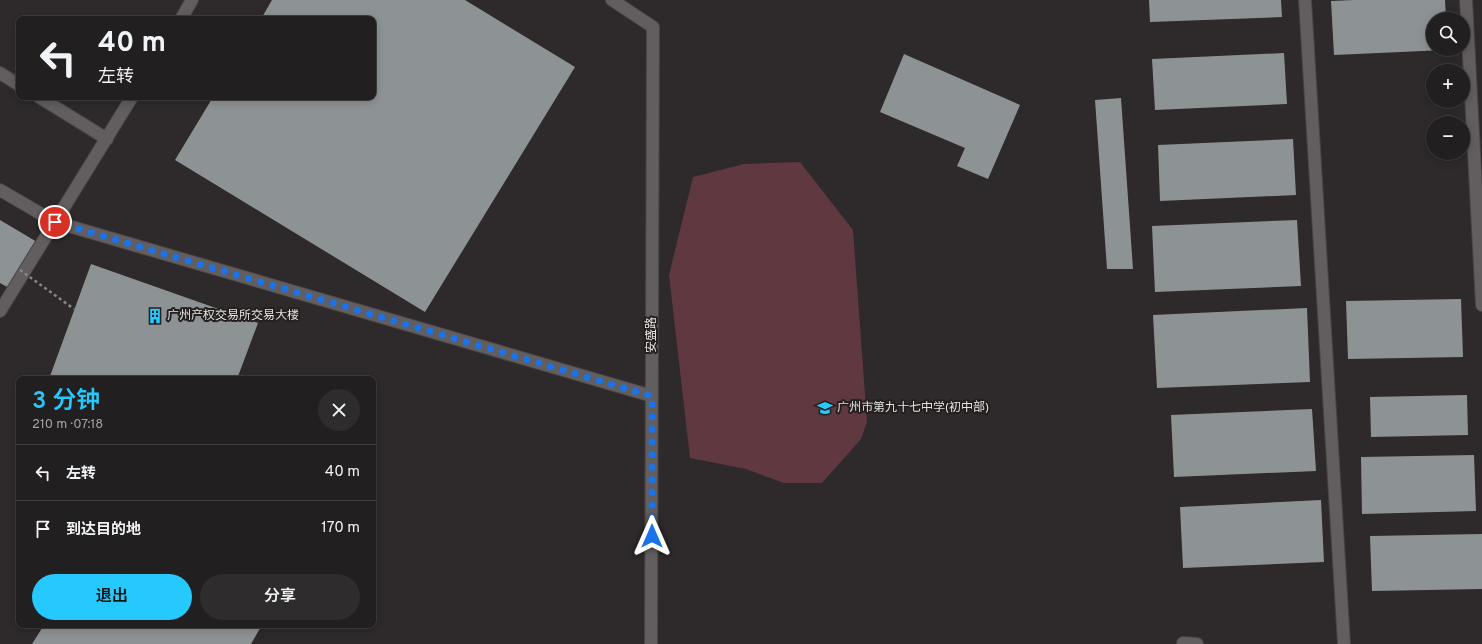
<!DOCTYPE html>
<html lang="zh">
<head>
<meta charset="utf-8">
<style>
	body { margin:0; font-family:Overpass,"Noto Sans SC",sans-serif; background:#2e2c2d; color:#f1f3f6; height:100vh; display:flex; flex-direction:column; font-size:15px; white-space:nowrap }
	* { box-sizing:border-box; margin:0 }
	p { font-size:13px; color:#a2a2a5 }
	.icon { flex:none; width:22px; height:22px; fill:none; stroke:currentColor; stroke-width:2; stroke-linecap:round; stroke-linejoin:round }
	.map { position:relative; flex:1; overflow:hidden }
	.sheet { position:absolute; left:16px; top:376px; width:360px; height:252px; display:flex; flex-direction:column; background:#221f20; border-radius:8px; box-shadow:0 2px 10px #0003,0 0 0 1px #3f3d3e }
	.sheet>* { flex:none }
	.hud { position:absolute; left:16px; top:16px; width:360px; height:84px; border-radius:8px; box-shadow:0 2px 10px #0003,0 0 0 1px #3f3d3e; background:#221f20; color:#f1f3f6; overflow:hidden }
	.buttons { position:absolute; left:1426px; top:12px; display:grid; gap:8px }
	.buttons a { display:grid; place-items:center; width:44px; height:44px; border-radius:50%; background:#221f20; box-shadow:0 2px 10px #0003,0 0 0 1px #3f3d3e; font-size:20px }
	.pin { position:absolute; display:grid; place-items:center; width:34px; height:34px; color:#fff; margin:-17px; border:2px solid #fff; border-radius:50%; box-shadow:0 1px 4px #0007 }
	.me { position:absolute; width:44px; margin:-22px; rotate:0deg; stroke-linejoin:round; filter:drop-shadow(0 0 3px #0008) }
	.turn { display:flex; align-items:center; gap:14px; height:84px; padding:0 16px; font-size:18px }
	.turn .icon { width:52px; height:52px; stroke-width:2.5 }
	.turn b { display:block; font-size:28px; line-height:34px }
	.round { display:grid; place-items:center; flex:none; width:42px; height:42px; border-radius:21px; background:#2e2c2d }
	.head { display:flex; align-items:center; justify-content:space-between; height:68px; padding:0 16px }
	h1 { font-size:24px; font-weight:600; line-height:30px; color:#25c9fe }
	.primary-button { display:flex; gap:8px; margin-top:auto; padding:8px 16px }
	.primary-button a { flex:1; height:46px; border-radius:24px; background:#25c9fe; color:#111; font-size:16px; font-weight:600; line-height:46px; text-align:center }
	.primary-button a+a { background:#2e2c2d; color:#f1f3f6 }
	ul { padding:0; list-style:none }
	li { display:flex; align-items:center; gap:12px; height:56px; padding:0 16px; border-top:1px solid #3f3d3e }
	li div { flex:1 }
	li b { display:block; font-size:15px }
	li em { font-style:normal }
	.map>svg:first-child { display:block }
</style>
</head>
<body>
<div class="map">
<svg width="1482" height="644" viewBox="0 0 1482 644">
	<rect width="100%" height="100%" fill="#2e292a"/>
	<path fill="#5f3840" d="M800,162L853,230L867,422L861,439L822,483H784L746,469L690,458L669,275L693,177L744,164Z"/>
	<path fill="#8d9395" d="M272,0H465L575,67L425,312L175,160L213,97H373V19H261Z
		M1149,0H1281L1282,17L1150,22Z
		M1354,0H1445L1446,19H1433V49L1445,50L1334,55L1331,1Z
		M1284,53L1287,104L1155,110L1152,59Z
		M904,54L1020,105L988,179L957,166L965,148L880,112Z
		M1121,98L1133,269H1107L1095,100Z
		M1293,139L1296,195L1160,201L1158,145Z
		M0,220L37,242L9,288L0,283Z
		M1297,220L1301,286L1155,292L1152,226Z
		M91,264L258,323L237,379H49Z
		M1461,299L1463,357L1348,359L1346,301Z
		M1307,308L1310,382L1157,388L1153,315Z
		M1467,395L1468,435L1371,437L1370,397Z
		M1312,409L1316,471L1174,477L1171,415Z
		M1474,455L1476,511L1362,514L1361,457Z
		M1321,500L1324,562L1183,568L1180,507Z
		M1482,534V589L1372,591L1370,536Z
		M44,625H262L251,644H32Z"/>
	<g fill="none" stroke-linecap="round" stroke-linejoin="round">
		<g stroke="#474444" stroke-width="14">
			<path id="minor" d="M612,0L653,27L651,644
				M1305,0L1344,644
				M1466,0L1482,305
				M181,19L192,0
				M0,73L19,85
				M39,97L107,139
				M0,190L55,222L652,396
				M0,311L132,97
				M1183,643L1197,644"/>
		</g>
		<use href="#minor" stroke="#625d5e" stroke-width="12"/>
		<path stroke="#898585" stroke-width="2.5" stroke-dasharray="3 3" stroke-linecap="butt" d="M20,270L74,309"/>
	</g>
	<g fill="none" stroke-linecap="round" stroke-linejoin="round">
		<path stroke="#1a73e8" stroke-width="7" stroke-dasharray="0 12.6" d="M55,222L652,396V536"/>
	</g>
	<defs>
		<g id="building-bare" transform="scale(1.2)"><path d="M-4-6H4V6H1V3H-1V6H-4ZM-2.5-4.3h1.7v1.8h-1.7ZM.8-4.3h1.7v1.8H.8ZM-2.5-1h1.7V.8h-1.7ZM.8-1h1.7V.8H.8Z" fill="#25c9fe" stroke="#242020" stroke-width="2.5" paint-order="stroke"/></g>
		<g id="school-bare" transform="scale(1.2)"><path d="M0-5L7-2L0 1L-7-2ZM-4 1L0 2.5L4 1V4Q0 6-4 4Z" fill="#25c9fe" stroke="#242020" stroke-width="2.5" paint-order="stroke"/></g>
	</defs>
	<g fill-rule="evenodd">
		<use href="#building-bare" x="155" y="316"/>
		<use href="#school-bare" x="825" y="408"/>
	</g>
	<g text-anchor="middle" dominant-baseline="central" stroke-width="4" stroke-linejoin="round" paint-order="stroke">
		<g font-size="12" fill="#e4e1e1" stroke="#242020" text-anchor="start">
			<text x="167" y="316">广州产权交易所交易大楼</text>
			<text x="837" y="408">广州市第九十七中学(初中部)</text>
		</g>
		<g font-size="12" fill="#e4e1e1" stroke="#242020">
			<text transform="translate(652 335) rotate(-90)">安盛路</text>
		</g>
	</g>
</svg>
<div class="buttons">
<a><svg class="icon" aria-label="search" viewBox="0 0 24 24"><circle cx="10" cy="10" r="6"/><path d="M15 15l6 6"/></svg></a>
<a>+</a>
<a>−</a>
</div>
<div class="pin" style="left:55px;top:222px;background:#d93025"><svg class="icon" aria-label="arrive" viewBox="0 0 24 24"><path d="M6 21V4h12l-3 4 3 4H6"/></svg></div>
<svg class="me" style="left:652px;top:536px" viewBox="-20 -20 40 40"><path d="M0-17L14 15 0 8-14 15z" fill="#1a73e8" stroke="#fff" stroke-width="4"/></svg>
<div class="hud">
<div class="turn"><svg class="icon" aria-label="left" viewBox="0 0 24 24"><path d="M17 20v-9H6M10 6l-5 5 5 5"/></svg><div><b>40 m</b>左转</div></div>
</div>
<section class="sheet">
<div class="head"><div><h1>3 分钟</h1><p>210 m · 07:18</p></div><a class="round"><svg class="icon" aria-label="close" viewBox="0 0 24 24"><path d="M6 6l12 12M18 6L6 18"/></svg></a></div>
<ul>
<li><svg class="icon" aria-label="left" viewBox="0 0 24 24"><path d="M17 20v-9H6M10 6l-5 5 5 5"/></svg><div><b>左转</b></div><em>40 m</em></li>
<li><svg class="icon" aria-label="arrive" viewBox="0 0 24 24"><path d="M6 21V4h12l-3 4 3 4H6"/></svg><div><b>到达目的地</b></div><em>170 m</em></li>
</ul>
<div class="primary-button"><a>退出</a><a>分享</a></div>
</section>
</div>
</body>
</html>
